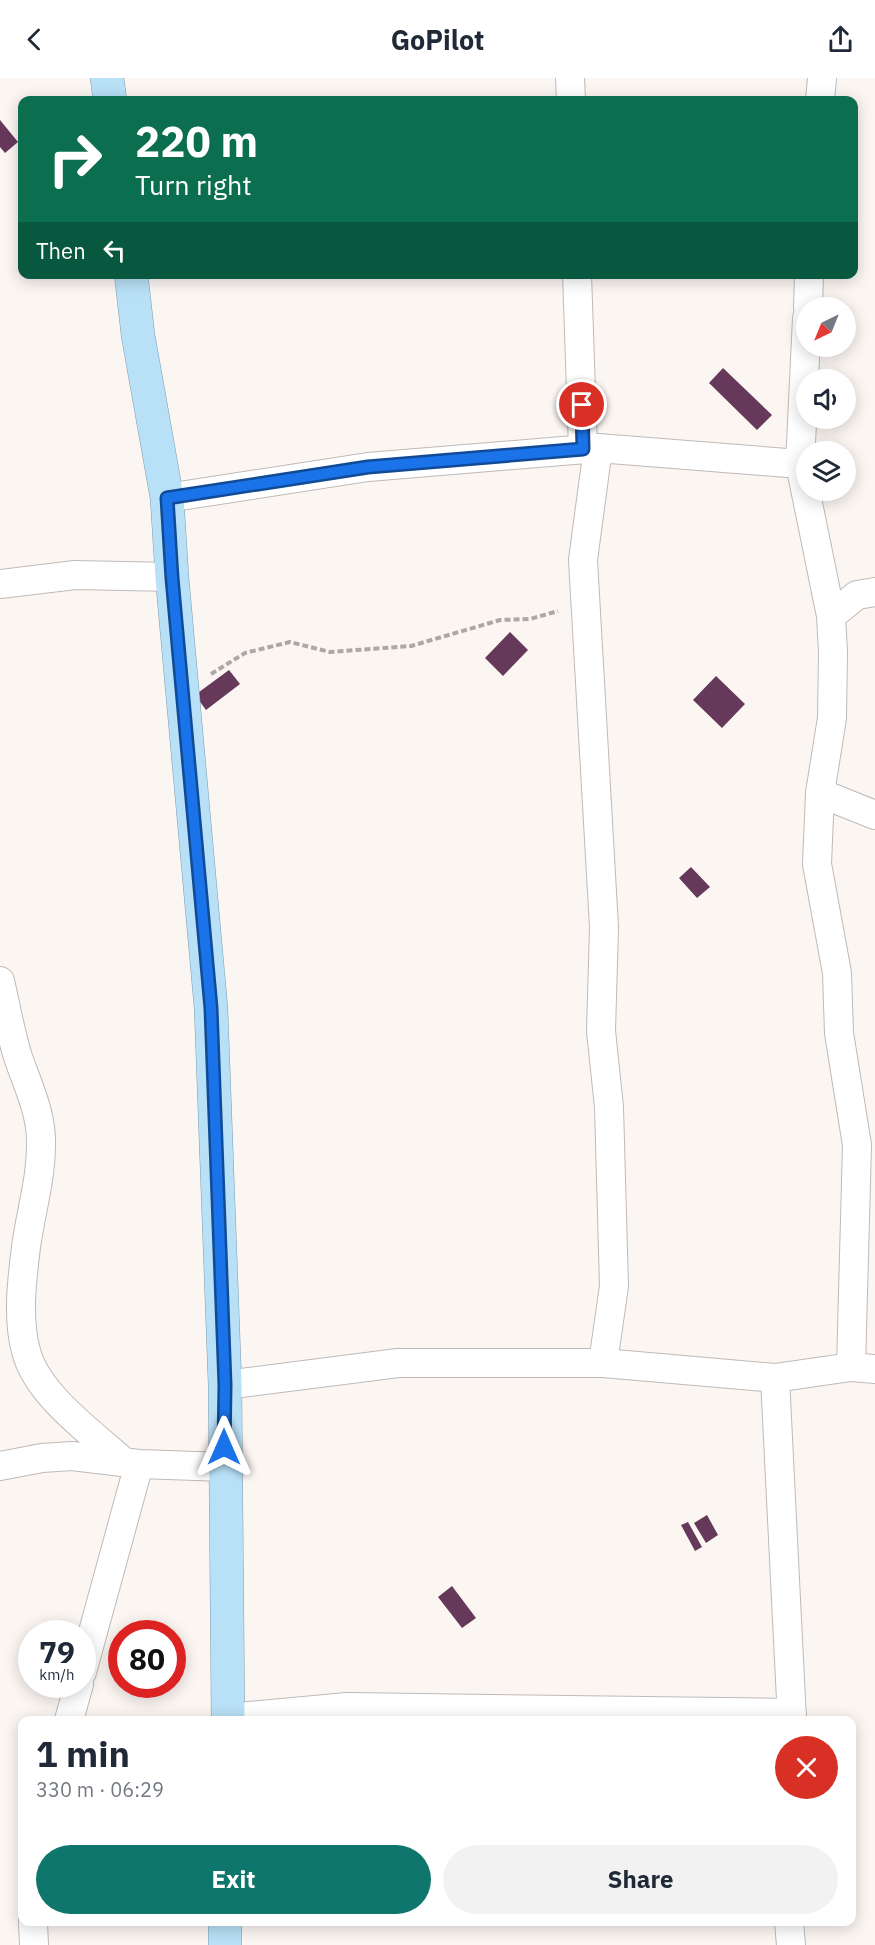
<!DOCTYPE html>
<html lang="en">
<head>
<meta charset="utf-8">
<style>
	body { margin:0; font-family:"IBM Plex Sans",sans-serif; background:#f2f2f3; color:#1f2937; height:100vh; display:flex; flex-direction:column; font-size:22px; white-space:nowrap }
	* { box-sizing:border-box; margin:0 }
	p { font-size:20px; color:#747a83 }
	.icon { flex:none; width:33px; height:33px; fill:none; stroke:currentColor; stroke-width:2; stroke-linecap:round; stroke-linejoin:round }
	.map { position:relative; flex:1; overflow:hidden }
	.drawer { position:absolute; left:18px; top:1638px; width:838px; height:210px; display:flex; flex-direction:column; background:#fff; border-radius:12px; box-shadow:0 3px 15px #0003 }
	.drawer>* { flex:none }
	.guide { position:absolute; left:18px; top:18px; width:840px; height:183px; border-radius:12px; box-shadow:0 3px 15px #0003; background:#0b6e4f; color:#fff; overflow:hidden }
	.needle { width:39px; rotate:223deg }
	.tools { position:absolute; left:796px; top:219px; display:grid; gap:12px }
	.tools a { display:grid; place-items:center; width:60px; height:60px; border-radius:50%; background:#fff; box-shadow:0 3px 15px #0003; font-size:30px }
	.speed { position:absolute; left:18px; top:1542px; display:flex; gap:12px; font-size:30px; font-weight:700; text-align:center }
	.speed>* { display:grid; place-content:center; width:78px; height:78px; border-radius:50%; background:#fff; box-shadow:0 3px 15px #0003; line-height:1 }
	.speed small { font-size:15px; font-weight:400 }
	.speed .limit { border:9px solid #d22; background:#fff; color:#111 }
	.pin { position:absolute; display:grid; place-items:center; width:51px; height:51px; color:#fff; margin:-26px; border:3px solid #fff; border-radius:50%; box-shadow:0 2px 6px #0007 }
	.me { position:absolute; width:66px; margin:-33px; rotate:0deg; stroke-linejoin:round; filter:drop-shadow(0 0 4px #0008) }
	.turn { display:flex; align-items:center; gap:21px; height:126px; padding:0 18px; font-size:27px }
	.turn .icon { width:78px; height:78px; stroke-width:2.5 }
	.turn b { display:block; font-size:42px; line-height:51px }
	.then { display:flex; align-items:center; height:57px; padding:0 18px; background:#0003; gap:12px; font-size:22px }
	.round { display:grid; place-items:center; flex:none; width:63px; height:63px; border-radius:32px; background:#f2f2f3 }
	.overview { display:flex; align-items:center; justify-content:space-between; height:102px; padding:0 18px }
	h1 { font-size:36px; font-weight:700; line-height:45px }
	.primary-button { display:flex; gap:12px; margin-top:auto; padding:12px 18px }
	.primary-button a { flex:1; height:69px; border-radius:36px; background:#0f766e; color:#fff; font-size:24px; font-weight:700; line-height:69px; text-align:center }
	.primary-button a+a { background:#f2f2f3; color:#1f2937 }
	header { display:flex; justify-content:space-between; align-items:center; height:78px; padding:0 18px; background:#fff; font-size:27px; font-weight:700 }
	.map>svg:first-child { display:block }
</style>
</head>
<body>
<header><svg class="icon" aria-label="back" viewBox="0 0 24 24"><path d="M15 5l-7 7 7 7"/></svg>GoPilot<svg class="icon" aria-label="share" viewBox="0 0 24 24"><path d="M12 15V3M7 8l5-5 5 5M5 13v7h14v-7"/></svg></header>
<div class="map">
<svg width="875" height="1867" viewBox="0 0 875 1867">
	<rect width="100%" height="100%" fill="#fcf6f3"/>
	<path fill="#66395b" d="M0,42L18,64L5,75L0,69Z
		M723,290L772,337L757,352L709,305Z
		M510,554L528,572L503,598L485,580Z
		M229,592L240,606L206,632L195,617Z
		M716,598L745,626L722,650L693,622Z
		M691,789L710,809L697,820L679,800Z
		M707,1437L718,1457L706,1465L694,1445Z
		M688,1444L702,1469L695,1473L681,1447Z
		M452,1508L476,1540L462,1550L438,1519Z"/>
	<g fill="none" stroke-linecap="round" stroke-linejoin="round">
		<g stroke="#bfbab7" stroke-width="30">
			<path id="minor" d="M570,0L571,22
				M820,22L822,0
				M577,196L583,371
				M808,230L809,196
				M807,240L800,386L831,538L833,574L832,640L820,715L817,786L837,895L839,955L857,1067L851,1289
				M598,370L583,482L604,849L601,953L609,1029L614,1208L603,1285
				M167,420L368,389L598,370L800,386
				M0,506L75,497L172,499
				M831,538L857,517L875,514
				M820,715L875,737
				M0,903C6,928 10,954 18,979C27,1006 40,1031 41,1061C42,1099 31,1132 26,1169C22,1201 17,1241 26,1273C37,1317 92,1355 124,1384
				M775,1300L792,1642
				M225,1307L398,1285H603L775,1300L851,1289L875,1291
				M0,1388L42,1380L72,1378L139,1386L224,1389
				M82,1594L139,1386
				M228,1640L347,1629L792,1635
				M69,1642L79,1606
				M33,1844L34,1867
				M789,1844L791,1867"/>
		</g>
		<g stroke="#7d9cad" stroke-width="34">
			<path id="trunk" d="M107,0L110,22
				M131,196L138,257L167,420L172,499L211,930L225,1307L228,1642
				M225,1867V1844"/>
		</g>
		<path stroke="#aca8a5" stroke-width="4" stroke-dasharray="6 3" stroke-linecap="butt" d="M211,596L245,575L290,564L330,574L411,568L500,542L530,541L558,533"/>
		<use href="#minor" stroke="#fff" stroke-width="28"/>
		<use href="#trunk" stroke="#b8e0f6" stroke-width="33"/>
	</g>
	<g fill="none" stroke-linecap="round" stroke-linejoin="round">
		<g stroke="#114b97" stroke-width="15">
			<path id="route" d="M224,1369L225,1307L211,930L172,500L167,420L368,389L583,371L582,327"/>
		</g>
		<use href="#route" stroke="#1a73e8" stroke-width="10"/>
	</g>
</svg>
<div class="tools">
<a><svg class="needle" viewBox="-14 -14 28 28"><path d="M0-13l5 13h-10z" fill="#e53935"/><path d="M0 13l5-13h-10z" fill="#747a83"/></svg></a>
<a><svg class="icon" aria-label="sound" viewBox="0 0 24 24"><path d="M4 9h4l5-4v14l-5-4H4zM17 9q2 3 0 6"/></svg></a>
<a><svg class="icon" aria-label="layers" viewBox="0 0 24 24"><path d="M12 4l9 5-9 5-9-5zM3 14l9 5 9-5"/></svg></a>
</div>
<div class="speed"><div>79<small>km/h</small></div><div class="limit">80</div></div>
<div class="pin" style="left:582px;top:327px;background:#d93025"><svg class="icon" aria-label="arrive" viewBox="0 0 24 24"><path d="M6 21V4h12l-3 4 3 4H6"/></svg></div>
<svg class="me" style="left:224px;top:1369px" viewBox="-20 -20 40 40"><path d="M0-17L14 15 0 8-14 15z" fill="#1a73e8" stroke="#fff" stroke-width="4"/></svg>
<div class="guide">
<div class="turn"><svg class="icon" aria-label="right" viewBox="0 0 24 24"><path d="M7 20v-9h11M14 6l5 5-5 5"/></svg><div><b>220 m</b>Turn right</div></div>
<div class="then">Then<svg class="icon" aria-label="left" viewBox="0 0 24 24"><path d="M17 20v-9H6M10 6l-5 5 5 5"/></svg></div>
</div>
<section class="drawer">
<div class="overview"><div><h1>1 min</h1><p>330 m · 06:29</p></div><a class="round" style="background:#d93025;color:#fff"><svg class="icon" aria-label="close" viewBox="0 0 24 24"><path d="M6 6l12 12M18 6L6 18"/></svg></a></div>
<div class="primary-button"><a>Exit</a><a>Share</a></div>
</section>
</div>
</body>
</html>
